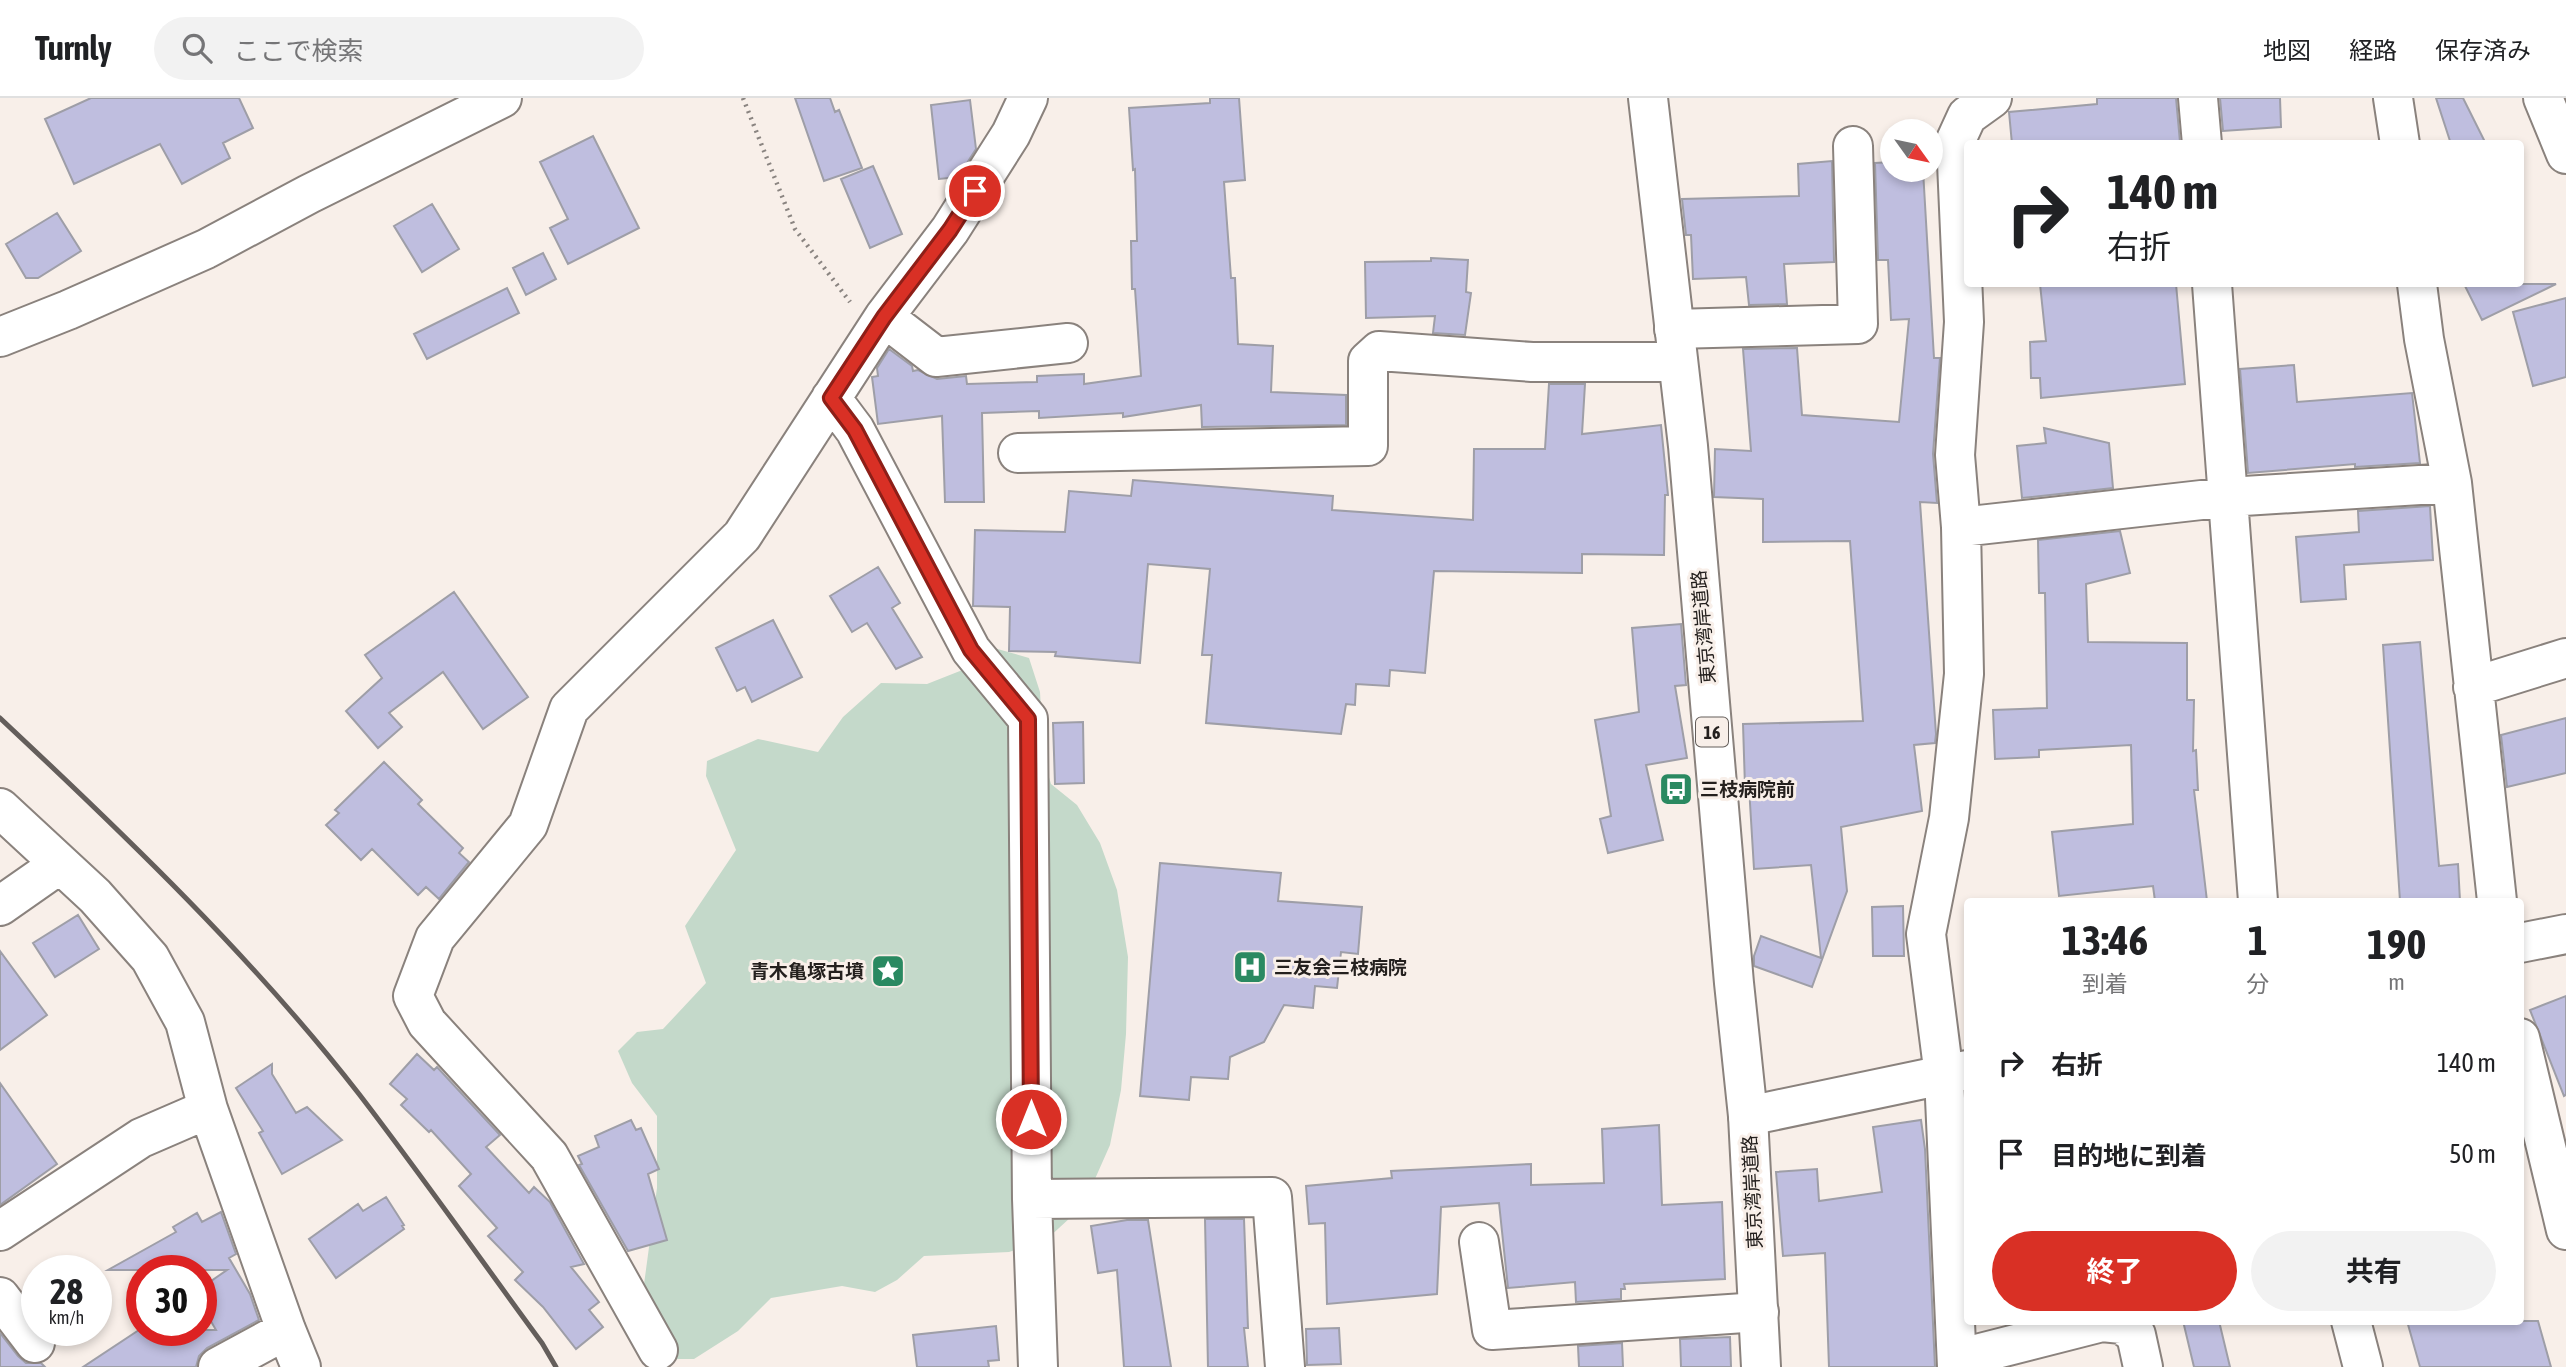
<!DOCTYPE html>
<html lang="ja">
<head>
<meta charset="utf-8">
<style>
	body { margin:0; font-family:"Asap Condensed","Noto Sans JP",sans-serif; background:#f2f2f2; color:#202124; height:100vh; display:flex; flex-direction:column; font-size:26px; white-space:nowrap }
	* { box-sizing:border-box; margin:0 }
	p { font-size:23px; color:#757577 }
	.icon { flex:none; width:38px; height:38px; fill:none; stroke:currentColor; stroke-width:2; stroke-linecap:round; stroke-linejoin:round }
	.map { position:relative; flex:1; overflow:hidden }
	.side { position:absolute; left:1964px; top:800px; width:560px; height:427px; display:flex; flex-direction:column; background:#fff; border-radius:7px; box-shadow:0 4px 10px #0003 }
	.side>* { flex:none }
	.hud { position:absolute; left:1964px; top:42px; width:560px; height:147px; border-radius:7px; box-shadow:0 4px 10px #0003; background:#fff; color:#202124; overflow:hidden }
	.needle { width:46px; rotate:123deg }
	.controls { position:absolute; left:1880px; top:21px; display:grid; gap:14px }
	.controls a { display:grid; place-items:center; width:63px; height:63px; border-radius:50%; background:#fff; box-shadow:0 4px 10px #0003; font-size:35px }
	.speed { position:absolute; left:21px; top:1157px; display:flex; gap:14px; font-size:35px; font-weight:700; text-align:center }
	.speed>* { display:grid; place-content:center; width:91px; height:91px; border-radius:50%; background:#fff; box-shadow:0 4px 10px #0003; line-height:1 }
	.speed small { font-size:18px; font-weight:400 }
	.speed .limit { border:10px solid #d22; background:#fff; color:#111 }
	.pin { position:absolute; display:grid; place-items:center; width:60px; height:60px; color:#fff; margin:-30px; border:4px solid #fff; border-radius:50%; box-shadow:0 2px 7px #0007 }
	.me { position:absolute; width:77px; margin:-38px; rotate:0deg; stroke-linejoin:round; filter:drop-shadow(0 0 5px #0008) }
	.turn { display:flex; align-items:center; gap:24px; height:147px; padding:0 28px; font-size:32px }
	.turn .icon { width:91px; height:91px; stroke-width:2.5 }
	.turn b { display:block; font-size:49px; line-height:60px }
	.eta { display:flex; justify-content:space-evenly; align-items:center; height:119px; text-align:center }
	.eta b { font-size:42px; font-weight:700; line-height:49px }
	.cta { display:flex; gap:14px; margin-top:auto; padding:14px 28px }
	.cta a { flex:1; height:80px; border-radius:42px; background:#d93025; color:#fff; font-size:28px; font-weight:700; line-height:80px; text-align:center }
	.cta a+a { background:#f2f2f2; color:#202124 }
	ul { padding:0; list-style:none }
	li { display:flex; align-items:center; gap:21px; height:91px; padding:0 28px }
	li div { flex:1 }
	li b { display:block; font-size:26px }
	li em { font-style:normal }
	header { display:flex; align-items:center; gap:42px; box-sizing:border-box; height:98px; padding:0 35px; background:#fff; border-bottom:2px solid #e0e0e0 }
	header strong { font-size:33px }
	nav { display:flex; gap:38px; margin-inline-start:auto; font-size:24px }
	.search { width:490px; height:63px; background:#f2f2f2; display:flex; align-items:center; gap:18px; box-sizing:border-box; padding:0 24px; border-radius:38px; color:#757577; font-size:26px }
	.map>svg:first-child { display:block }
</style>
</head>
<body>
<header>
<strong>Turnly</strong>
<div class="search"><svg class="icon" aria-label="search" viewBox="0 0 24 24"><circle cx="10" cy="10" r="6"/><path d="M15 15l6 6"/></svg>ここで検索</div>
<nav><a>地図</a><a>経路</a><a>保存済み</a></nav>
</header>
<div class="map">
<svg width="2566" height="1269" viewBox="0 0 2566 1269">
	<rect width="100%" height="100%" fill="#f8efe9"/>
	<path fill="#c4d9ca" d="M994,550L1029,560L1040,594L1044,662L1051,686L1077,707L1100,745L1117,792L1128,859L1126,936L1121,992L1110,1047L1083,1108L1047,1141L1009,1154L924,1158L897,1182L875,1194L842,1188L771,1200L738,1233L694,1261H657L640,1216L657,1090V1018L632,985L618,953L637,934L663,931L706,885L685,828L736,752L706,678L707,663L758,641L818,654L843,619L881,585L927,586L965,571Z"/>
	<path fill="#bfbedf" stroke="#9e9ea7" stroke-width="2" d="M91,0H239L253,30L223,45L230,60L182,86L160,46L74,86L45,21Z
		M795,0H830L835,14L839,12L862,70L824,83Z
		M1210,0H1239L1245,82L1224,84L1231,180H1235L1238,246L1273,248L1271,294L1346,297V327L1202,329L1201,307L1123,319V315L1039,320V313L982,315L984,404H945L942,318L878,326L872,279L878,278L877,270L889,251L912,268L913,273L918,272L937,281L966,278L967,286L1037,284V278L1084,276V286L1141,278L1135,191H1132L1131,143H1137L1135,71L1133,72L1129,10L1210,5Z
		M2097,0H2176L2180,44L2012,46L2009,14L2097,6Z
		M2220,0H2280L2281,29L2223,33Z
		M2436,0H2463L2486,46H2451Z
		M970,2L976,51L958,79L939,81L931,7Z
		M593,38L639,130L568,166L550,130L568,121L540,64Z
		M1832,63L1834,164L1784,166L1787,206L1749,207L1746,179L1693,181L1691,137H1686L1682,101L1799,98L1798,66Z
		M1892,64V72H1923L1934,260H1940L1933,356L1937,405L1920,404L1936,636L1935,645L1914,647L1922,713L1841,729L1847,793L1812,889L1754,868V858L1761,838L1821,860L1811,767L1754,771L1749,689H1745L1743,626L1863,623L1850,443L1763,444V401L1714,399L1715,351L1751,353L1743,251L1797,250L1802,317L1899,324L1909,221L1891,222L1888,162H1878L1875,65Z
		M873,68L902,136L870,150L841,81Z
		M432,106L459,151L422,174L394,128Z
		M57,115L81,153L38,180H26L6,146Z
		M543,155L556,181L526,197L513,170Z
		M1431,160L1468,162L1466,194L1471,195L1465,237L1433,235L1435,218L1366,220L1365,164L1431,163Z
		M2040,186H2176L2185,286L2041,300L2040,280H2031L2030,244L2046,243Z
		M2464,186H2556L2482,222Z
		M507,190L519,215L427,261L414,236Z
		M2566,200V279L2533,288L2513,214Z
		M2294,267L2297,304L2412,295L2420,365L2355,369V366L2248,375L2240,271Z
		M1549,286H1585L1582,336L1661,327L1668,397H1665L1664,457L1582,456V475L1434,473L1425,575L1390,572L1389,588L1356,586L1355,607L1346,606L1341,636L1206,625L1212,557H1202L1210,471L1148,466L1140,565L1055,558L1056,554L1009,553L1010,509L973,508L975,432L1065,434L1069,393L1131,398L1133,382L1333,398L1332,412L1473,422L1474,351H1545Z
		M2044,330L2109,345L2113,390L2022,400L2017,348L2046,345Z
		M2430,408L2433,462L2344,467L2346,501L2301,504L2296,439L2359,434L2358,413Z
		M2120,433L2130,475L2086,486L2088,544L2187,545V602H2194L2193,653L2196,652L2198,692H2194L2207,803H2155L2153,788L2059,798L2052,734L2133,726L2131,647L2039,652V659L1995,661L1993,612L2047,610L2045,495H2039L2038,442Z
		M878,469L900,505L892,510L922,559L896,571L867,525L852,534L830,498Z
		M454,494L528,599L483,631L443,574L389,615L402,629L378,650L346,613L382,580L365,557Z
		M773,522L802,579L752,604L745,589L737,593L716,550Z
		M1681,526L1686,587L1675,588L1687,660L1646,667L1663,742L1608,755L1600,721L1611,718L1595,622L1639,614L1632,530Z
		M2420,544L2439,768L2458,766L2460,803H2400L2383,547Z
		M2566,620V675L2507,689L2501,637Z
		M1083,624L1084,685L1055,686L1053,625Z
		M384,664L422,702L418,706L463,750L459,755L469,764L439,801L426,789L418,797L372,751L361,762L326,727L339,715L335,712Z
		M1160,765L1281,775L1278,803L1362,809L1358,856L1341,854L1337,890L1315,888L1313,910L1284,907L1264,944L1230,959L1228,981L1191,979L1189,1002L1140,998Z
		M1903,808L1904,858H1873L1872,809Z
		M78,817L99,851L55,879L33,845Z
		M0,853L47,917L0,952Z
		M2566,898V997L2564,998L2530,912Z
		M417,956L434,972L437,969L500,1037L486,1049L529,1095L534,1089L550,1104L584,1166L571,1169L599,1204L589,1212L603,1229L576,1251L543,1209L515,1182L523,1174L488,1138L497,1130L459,1088L471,1076L431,1032L429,1034L401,1007L407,1001L390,986Z
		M272,966V976L296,1015L307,1009L342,1042L282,1076L259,1035L263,1033L236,990Z
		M0,985L57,1066L0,1107Z
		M631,1022L636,1032L641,1030L659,1071L648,1076L667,1142L628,1153L579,1067L582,1066L578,1058L599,1049L595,1038Z
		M1921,1022L1925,1051L1935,1269H1829L1825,1155L1783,1158L1776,1074L1817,1071L1819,1103L1882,1094L1873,1029Z
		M1659,1027L1662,1107L1722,1104L1725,1181L1624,1186L1625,1191H1621V1201L1576,1204L1575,1184L1508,1190L1499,1105L1441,1109L1437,1196L1327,1206L1325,1125L1309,1126L1306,1088L1392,1080L1391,1073L1531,1066V1087L1604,1085L1602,1031Z
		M386,1099L404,1127L402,1128L404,1131L336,1180L309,1141L358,1106L363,1113Z
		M221,1114L236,1156L229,1160L250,1196L259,1222L207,1250L199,1258L196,1269H83L139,1232H216L201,1206V1190L227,1172H108L176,1134L173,1129L197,1115L202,1124Z
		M1205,1121H1244L1248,1230H1244L1248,1269H1208Z
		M1127,1122H1148L1171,1269H1124L1117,1172L1098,1175L1091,1128Z
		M2183,1223H2219L2230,1269H2194Z
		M2407,1223H2538L2551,1269H2420Z
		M996,1228L999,1262L988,1263L989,1269H917L913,1237Z
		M1339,1230L1341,1266L1307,1267L1306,1231Z
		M0,1235L18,1258L26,1265H41L45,1269H0Z
		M1730,1239L1731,1269H1681L1680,1241Z
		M1622,1245L1623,1269H1579L1578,1248Z"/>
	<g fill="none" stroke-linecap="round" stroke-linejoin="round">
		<g stroke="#8a827d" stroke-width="42">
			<path id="street" d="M2198,0L2202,46
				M2393,0L2400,46
				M2543,0L2566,56
				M2212,186L2258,803
				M2417,186L2424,241L2452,385L2497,803
				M884,219L936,259L1068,245
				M1674,231L1858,226L1853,48
				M0,239L68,212L206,151L309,96L502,0
				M831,300L855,332L971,552L1028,621L1032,1101L1038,1269
				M1018,355L1368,348V263L1379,253L1532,264H1678
				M1961,429L2228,399L2452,385
				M2473,589L2566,560
				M0,710L95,798L150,860L185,924L208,1011L286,1232L301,1269
				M0,808L60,766
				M2520,940L2566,1132
				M1032,1101L1272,1099L1285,1269
				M0,1133L141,1040L208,1011
				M1479,1144L1492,1232L1759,1214
				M0,1199L35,1245
				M2351,1223L2363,1269
				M658,1252L549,1058L427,925L413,898L435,840L528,727L569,611L742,438L884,219L950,132L1011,36L1028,0
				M1957,1261L2102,1224L2122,1226L2136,1237L2143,1269
				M218,1269L286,1232
				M1957,1269L1944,978L1926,836L1949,720L1964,576L1961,429L1955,357L1964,224L1956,42L1967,18L1992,0"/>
		</g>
		<g stroke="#8a827d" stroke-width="42">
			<path id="secondary" d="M2520,845L2566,836
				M1748,1018L1967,972"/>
		</g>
		<g stroke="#8a827d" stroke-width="42">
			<path id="highway" d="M1648,0L1688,348L1734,885L1748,1018L1761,1269"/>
		</g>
		<path stroke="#8a8480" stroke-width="4.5" stroke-dasharray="2 5" stroke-linecap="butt" d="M743,0L795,131L850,204"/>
		<use href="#street" stroke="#fff" stroke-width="38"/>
		<use href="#secondary" stroke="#fff" stroke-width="38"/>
		<use href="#highway" stroke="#fff" stroke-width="38"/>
		<path stroke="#645e5b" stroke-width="5" d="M0,620C125,737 254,861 359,996C422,1078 481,1162 542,1245L556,1269"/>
	</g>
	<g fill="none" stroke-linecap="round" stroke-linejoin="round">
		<g stroke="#8d1f18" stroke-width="18">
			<path id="route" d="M975,93L950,132L884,219L831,300L855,332L971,552L1028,621L1031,1021"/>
		</g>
		<use href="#route" stroke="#d93025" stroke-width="12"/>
	</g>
	<defs>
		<g id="bus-square" transform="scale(1.75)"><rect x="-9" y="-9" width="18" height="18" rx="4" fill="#2a8961" stroke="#f8efe9"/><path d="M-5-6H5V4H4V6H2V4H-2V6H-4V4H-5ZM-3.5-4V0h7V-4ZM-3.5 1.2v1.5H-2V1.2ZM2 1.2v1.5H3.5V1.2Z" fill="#fff"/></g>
		<g id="hospital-square" transform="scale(1.75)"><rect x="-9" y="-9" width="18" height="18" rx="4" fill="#2a8961" stroke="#f8efe9"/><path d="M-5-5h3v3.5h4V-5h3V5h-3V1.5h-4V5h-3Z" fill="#fff"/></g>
		<g id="sight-square" transform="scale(1.75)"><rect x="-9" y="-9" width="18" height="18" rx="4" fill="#2a8961" stroke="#f8efe9"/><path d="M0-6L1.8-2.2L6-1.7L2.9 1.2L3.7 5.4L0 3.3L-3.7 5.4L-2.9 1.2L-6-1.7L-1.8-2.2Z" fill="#fff"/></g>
	</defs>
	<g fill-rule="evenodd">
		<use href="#bus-square" x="1676" y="691"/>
		<use href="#hospital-square" x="1250" y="869"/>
		<use href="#sight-square" x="888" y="873"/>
	</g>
	<g text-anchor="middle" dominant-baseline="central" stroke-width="6" stroke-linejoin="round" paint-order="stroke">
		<rect fill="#f8efe9" stroke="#645e5b" stroke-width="2" x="1696" y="619.5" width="32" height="29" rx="5"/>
		<g font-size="18" font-weight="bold" fill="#24201e">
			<text x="1712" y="634">16</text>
		</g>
		<g font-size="19" fill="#24201e" stroke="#f8efe9">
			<text transform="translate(1703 529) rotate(-95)">東京湾岸道路</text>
			<text transform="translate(1752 1094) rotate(-93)">東京湾岸道路</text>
		</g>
		<g font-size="19" font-weight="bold" fill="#24201e" stroke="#f8efe9" text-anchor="start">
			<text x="1700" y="691">三枝病院前</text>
			<text x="1274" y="869">三友会三枝病院</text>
			<text x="864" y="873" text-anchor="end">青木亀塚古墳</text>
		</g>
	</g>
</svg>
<div class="controls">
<a><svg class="needle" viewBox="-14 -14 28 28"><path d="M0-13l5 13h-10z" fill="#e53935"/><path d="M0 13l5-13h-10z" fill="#757577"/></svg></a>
</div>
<div class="speed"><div>28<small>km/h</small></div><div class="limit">30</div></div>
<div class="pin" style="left:975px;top:93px;background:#d93025"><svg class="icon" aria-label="arrive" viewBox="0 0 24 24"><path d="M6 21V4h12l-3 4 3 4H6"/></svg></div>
<svg class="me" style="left:1031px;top:1021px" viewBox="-20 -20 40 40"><circle r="17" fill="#d93025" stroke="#fff" stroke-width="3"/><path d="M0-11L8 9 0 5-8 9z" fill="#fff"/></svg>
<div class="hud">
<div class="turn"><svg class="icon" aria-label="right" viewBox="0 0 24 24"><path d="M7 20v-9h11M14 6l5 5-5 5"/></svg><div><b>140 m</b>右折</div></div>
</div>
<section class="side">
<div class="eta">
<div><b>13:46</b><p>到着</p></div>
<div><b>1</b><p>分</p></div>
<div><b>190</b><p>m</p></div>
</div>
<ul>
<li><svg class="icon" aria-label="right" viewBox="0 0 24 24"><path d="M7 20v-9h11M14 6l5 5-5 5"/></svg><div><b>右折</b></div><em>140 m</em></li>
<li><svg class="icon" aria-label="arrive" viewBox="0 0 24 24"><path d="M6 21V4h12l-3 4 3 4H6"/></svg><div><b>目的地に到着</b></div><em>50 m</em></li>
</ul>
<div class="cta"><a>終了</a><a>共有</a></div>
</section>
</div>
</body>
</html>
